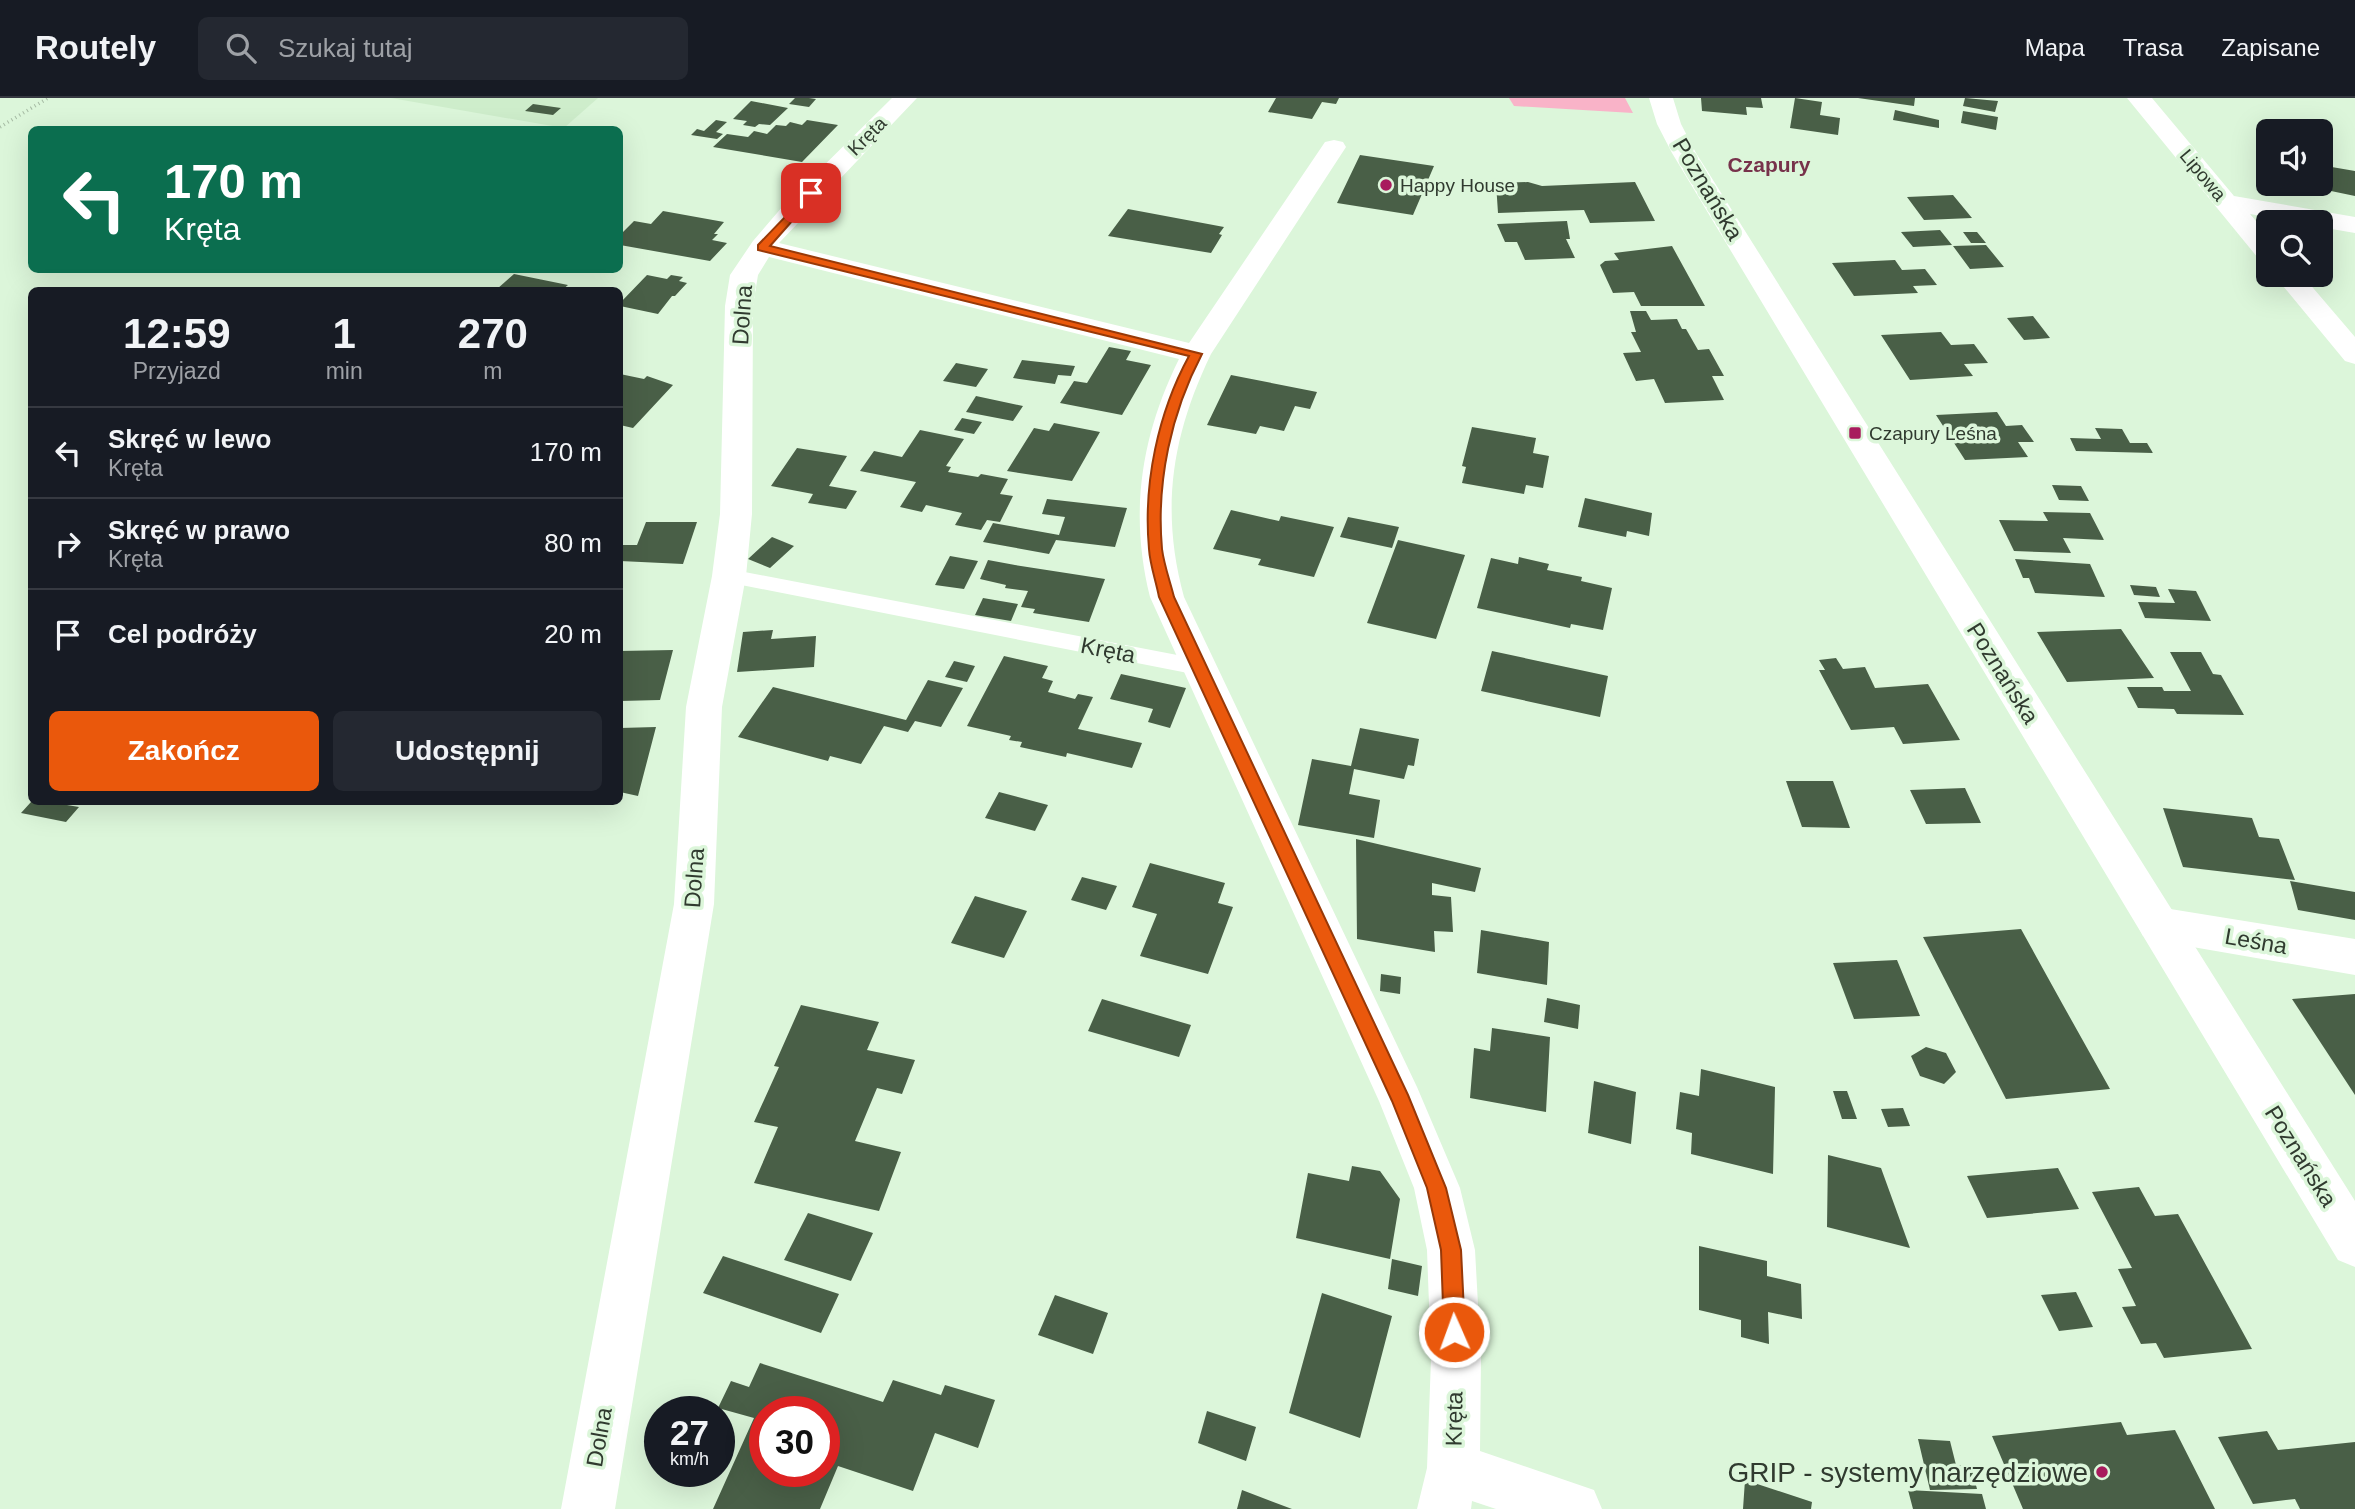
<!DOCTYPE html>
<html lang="pl">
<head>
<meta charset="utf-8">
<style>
	body { margin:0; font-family:Helvetica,sans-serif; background:#242831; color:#f1f3f6; height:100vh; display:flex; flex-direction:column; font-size:26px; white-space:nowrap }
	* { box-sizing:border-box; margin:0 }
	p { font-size:23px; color:#9ea1a6 }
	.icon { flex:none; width:38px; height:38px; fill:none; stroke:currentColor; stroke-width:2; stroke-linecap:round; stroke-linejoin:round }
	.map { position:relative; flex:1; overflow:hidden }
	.drawer { position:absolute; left:28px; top:189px; width:595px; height:518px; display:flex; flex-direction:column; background:#171b24; border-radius:10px; box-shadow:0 7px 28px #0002 }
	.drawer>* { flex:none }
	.guide { position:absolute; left:28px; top:28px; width:595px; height:147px; border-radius:10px; box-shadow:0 7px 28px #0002; background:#0b6e4f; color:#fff; overflow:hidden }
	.fabs { position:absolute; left:2256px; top:21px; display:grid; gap:14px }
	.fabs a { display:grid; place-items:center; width:77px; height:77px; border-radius:10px; background:#171b24; box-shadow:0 7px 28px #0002; font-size:35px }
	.speed { position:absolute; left:644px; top:1298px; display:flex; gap:14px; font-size:35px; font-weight:700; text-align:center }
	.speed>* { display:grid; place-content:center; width:91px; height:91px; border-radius:50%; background:#171b24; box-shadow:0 7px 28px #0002; line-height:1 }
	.speed small { font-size:18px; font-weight:400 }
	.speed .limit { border:10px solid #d22; background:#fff; color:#111 }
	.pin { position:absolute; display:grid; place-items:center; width:60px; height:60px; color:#fff; margin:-30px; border-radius:14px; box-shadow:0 4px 10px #0006 }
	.me { position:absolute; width:77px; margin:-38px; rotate:358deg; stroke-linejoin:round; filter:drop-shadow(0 0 5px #0008) }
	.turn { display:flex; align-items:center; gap:24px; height:147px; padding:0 21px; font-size:32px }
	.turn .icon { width:91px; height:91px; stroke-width:2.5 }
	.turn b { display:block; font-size:49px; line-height:60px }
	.eta { display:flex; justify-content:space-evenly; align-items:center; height:119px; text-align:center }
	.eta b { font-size:42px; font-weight:700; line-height:49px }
	.button { display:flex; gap:14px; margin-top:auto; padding:14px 21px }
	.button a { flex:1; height:80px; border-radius:10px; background:#ea580c; color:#fff; font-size:28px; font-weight:700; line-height:80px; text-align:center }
	.button a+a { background:#242831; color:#f1f3f6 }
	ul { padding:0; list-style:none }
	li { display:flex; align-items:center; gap:21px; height:91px; padding:0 21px; border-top:2px solid #363941 }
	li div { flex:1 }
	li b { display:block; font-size:26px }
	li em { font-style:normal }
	header { display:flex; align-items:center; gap:42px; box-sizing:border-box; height:98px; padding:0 35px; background:#171b24; border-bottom:2px solid #363941 }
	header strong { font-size:33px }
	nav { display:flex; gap:38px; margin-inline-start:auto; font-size:24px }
	.search { width:490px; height:63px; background:#242831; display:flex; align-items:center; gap:18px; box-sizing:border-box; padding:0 24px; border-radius:10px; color:#9ea1a6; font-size:26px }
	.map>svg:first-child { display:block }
</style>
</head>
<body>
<header>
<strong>Routely</strong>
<div class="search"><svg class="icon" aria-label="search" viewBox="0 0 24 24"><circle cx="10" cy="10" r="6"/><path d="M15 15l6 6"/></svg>Szukaj tutaj</div>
<nav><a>Mapa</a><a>Trasa</a><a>Zapisane</a></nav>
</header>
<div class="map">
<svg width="2355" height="1411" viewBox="0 0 2355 1411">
	<rect width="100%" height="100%" fill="#dcf6da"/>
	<path fill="#ceedcb" d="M391,0H598L564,30Z"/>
	<path fill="#f9b3c8" d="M1509,0H1625L1633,15L1514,8Z"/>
	<path fill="#495f47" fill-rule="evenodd" d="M795,0H809L816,1L809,9L789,6Z
		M1276,0H1339L1336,6L1322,4L1312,21L1268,14Z
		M1701,0H1761L1763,10L1746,9L1747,17L1702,13Z
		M1795,0L1822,4L1820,17L1840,20L1838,37L1790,30Z
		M1858,0H1915L1914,8Z
		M1965,0L1998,3L1995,14L1963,8Z
		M751,3L788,10L770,27L759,26L755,29L743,27L747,23L733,21Z
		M533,6L561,10L553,17L525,13Z
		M1895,12L1939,22V30L1893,22Z
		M1963,13L1998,19L1996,32L1961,25Z
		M716,22L727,24L716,34L723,36L717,41L691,37L697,31L704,33Z
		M807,22L838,27L802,64L713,49L727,36L748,39L754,33L767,36L776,27L786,28L790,24L802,27Z
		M1360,57L1434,68L1413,117L1337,105Z
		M2320,67L2355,73V98L2307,88V86H2320Z
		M1528,84L1542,88L1635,84L1655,123L1590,125L1584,112L1498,115L1496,85Z
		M1953,97L1972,120L1924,122L1907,99Z
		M1128,111L1224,129L1219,136L1222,137L1211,155L1108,138Z
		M663,113L724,124L714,136H718L712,142L727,145L710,163L620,147V137L634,123L651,126Z
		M1567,123L1570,141H1566L1575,160L1525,162L1517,144H1505L1497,126Z
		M1940,132L1952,147L1913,149L1901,134Z
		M1963,134H1977L1986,145H1971Z
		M1986,147L2004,169L1970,171L1953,148Z
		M1672,148L1705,208H1641L1634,194L1613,195L1600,167L1605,163L1619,162L1614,155Z
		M1895,162L1902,172L1925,171L1937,187L1913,188L1918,195L1854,198L1832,165Z
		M514,176L568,187L562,192L497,191Z
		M647,177L667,181L671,177L683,179L679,183L687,185L675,198H672L658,216L620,208V205Z
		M1630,213H1646L1651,222L1677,221L1682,231H1686L1698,252L1709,251L1724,278H1712L1724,302L1665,305L1654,281L1636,283L1623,255L1641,254L1631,234H1636Z
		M2033,218L2050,240L2024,242L2007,220Z
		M1941,234L1951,247L1974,246L1988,265L1964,266L1973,278L1910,282L1881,237Z
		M1109,249L1131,253L1126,262L1151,267L1122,317L1060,305L1074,283L1087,285Z
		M1022,262L1075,268L1071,278L1058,277L1055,286L1013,280Z
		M956,265L988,271L976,289L943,283Z
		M620,276L644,281L647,278L673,287L633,330L620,327Z
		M1231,277L1317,294L1310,311L1295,308L1284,333L1260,328L1256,336L1207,327Z
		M976,298L1023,308L1013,323L966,314Z
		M1997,314L2006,328L2022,327L2034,344H2018L2028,359L1965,362L1936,317Z
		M962,320L982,324L974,336L954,332Z
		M1054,325L1100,334L1072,383L1007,373L1034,330L1049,333Z
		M1472,329L1536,340L1533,355L1549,358L1543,390L1526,387L1524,396L1462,385L1466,369L1462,368Z
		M2095,330L2122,331L2130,345H2147L2153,355L2076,353L2070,340L2101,341Z
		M920,332L964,341L946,368L951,369L948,374L978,379L981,376L1008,381L1000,396L1013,398L1000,424L987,422L981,432L955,427L962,415L926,407L922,414L900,409L916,384L860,373L874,353L902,359Z
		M797,350L847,358L829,388L857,393L846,411L808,405L813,396L771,388Z
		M2052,387L2081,388L2089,403L2059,402Z
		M1585,400L1652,415L1649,438L1627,433L1626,439L1578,429Z
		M1047,401L1127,410L1115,449L1056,442L1049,456L983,444L993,425L1059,437L1065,419L1042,416Z
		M1231,412L1279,423L1281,418L1334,429L1314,479L1258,467L1261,461L1213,451Z
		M2043,414L2090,415L2104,442L2063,440L2071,455L2014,453L1999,422L2048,423Z
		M1348,419L1399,429L1392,450L1340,439Z
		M646,424H697L683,466L620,463L621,447H637Z
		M772,439L794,448L770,470L748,461Z
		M1398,442L1465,457L1436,541L1367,525Z
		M950,458L978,463L964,491L935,487Z
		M1519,459L1549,466L1547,472L1582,479L1581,483L1612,490L1603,532L1571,526L1570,530L1477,510L1491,460L1518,466Z
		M2015,461L2090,466L2105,499L2035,495L2029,480H2023Z
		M988,462L1015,467L1105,481L1089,524L1033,515L1035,511L1021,509L1028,493L1005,490L1006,487L980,481Z
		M2130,487L2156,489L2160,499L2134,497Z
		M2168,491L2196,493L2211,523L2145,520L2138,504L2175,505Z
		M983,500L1018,506L1011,523L975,517Z
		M2121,531L2154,580L2067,584L2037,534Z
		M773,532L771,541L816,538L814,569L737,574L743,534Z
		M673,552L660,602L620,603V553Z
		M1492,553L1608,578L1600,619L1481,593Z
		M2170,554H2201L2213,576L2221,577L2244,617L2177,616L2174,611L2138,610L2127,589H2162L2164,593H2191Z
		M1004,558L1048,568L1042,580L1053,583L1048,594L1075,601L1078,596L1093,599L1078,631L1142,645L1132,670L1067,655L1066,659L1020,649L1022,644L1009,642L1011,638L967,628Z
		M1836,560L1843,571L1865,569L1875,590L1928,586L1960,642L1903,646L1894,629L1851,632L1819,572H1825L1819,562Z
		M954,563L975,568L967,584L945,579Z
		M1121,576L1186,590L1170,630L1148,624L1153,611L1110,601Z
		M928,582L963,590L941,629L915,623L908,634L884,628L861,666L830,658L828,663L738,639L773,589L906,622Z
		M656,629L638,698L620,694V630Z
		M1360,630L1419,641L1414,668L1408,667L1404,681L1354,671L1349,696L1380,702L1374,740L1298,727L1312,661L1351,668Z
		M1786,683H1833L1850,730L1802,729Z
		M1965,690L1981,725L1926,726L1910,692Z
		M999,694L1048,707L1035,733L985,720Z
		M31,704H49L79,709L66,724L21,715Z
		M2163,710L2252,720L2259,739L2279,741L2295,782L2183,769Z
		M1356,741L1481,770L1475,794L1432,785V797L1451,799L1453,834L1434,833L1435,854L1357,841Z
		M1150,765L1225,785L1218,805L1233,809L1208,876L1140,858L1157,816L1132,809Z
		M1082,779L1117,788L1106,812L1071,802Z
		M2290,783L2355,794V822L2298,812Z
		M975,798L1027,813L1004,860L951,845Z
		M2021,831L2063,907L2110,991L2006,1001L1923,839Z
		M1481,832L1549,844L1547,887L1477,875Z
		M1897,862L1920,918L1854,921L1833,865Z
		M1381,876L1401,879L1400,896L1380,893Z
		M2355,896V997L2292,901Z
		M1547,900L1580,907L1578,931L1544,924Z
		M1102,901L1191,927L1179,959L1088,933Z
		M801,907L879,924L867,952L915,962L902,996L877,990L855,1043L901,1054L879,1113L754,1085L778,1029L754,1024L779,969L774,968Z
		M1492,930L1550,939L1546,1014L1470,1000L1474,950L1490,953Z
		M1926,949L1946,955L1956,974L1944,986L1920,978L1911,958Z
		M1701,971L1775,989L1773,1076L1691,1056L1692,1035L1676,1031L1680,994L1699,998Z
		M1594,983L1636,994L1631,1046L1588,1035Z
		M1833,993H1847L1857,1021H1842Z
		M1903,1010L1910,1028L1888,1029L1881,1011Z
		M1828,1057L1881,1070L1910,1150L1827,1129Z
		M1352,1068L1380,1073L1400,1101L1390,1161L1296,1140L1308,1075L1349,1083Z
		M2058,1070L2079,1111L1987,1120L1967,1078Z
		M2139,1089L2155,1118L2178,1116L2252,1251L2164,1260L2156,1245L2141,1246L2122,1209L2136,1208L2118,1171L2132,1170L2092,1094Z
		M808,1115L873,1135L851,1183L784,1162Z
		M1699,1148L1767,1163V1178L1801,1186L1802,1221L1768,1214L1769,1246L1741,1239V1222L1699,1212Z
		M723,1158L839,1196L821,1235L703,1195Z
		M1392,1161L1422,1168L1418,1198L1388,1191Z
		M2076,1194L2093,1229L2059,1233L2041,1197Z
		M1322,1195L1392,1218L1360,1340L1289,1315Z
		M1055,1197L1108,1215L1093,1256L1038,1237Z
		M760,1265L883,1304L893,1282L941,1297L945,1287L995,1302L978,1350L935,1335L913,1393L838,1368L820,1411H713L754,1320L718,1310L731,1283L749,1289ZM765,1314H824V1374H765Z
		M1207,1313L1256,1329L1246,1363L1198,1345Z
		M2121,1324L2127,1337L2175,1332L2215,1411H2023L1992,1338Z
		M2267,1333L2278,1352L2355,1344V1411H2300L2295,1401L2253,1406L2218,1339Z
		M1918,1341L1950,1343L1956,1367L1971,1368L1977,1391L1930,1392Z
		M1745,1382L1812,1404L1811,1411H1743Z
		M1242,1392L1292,1411H1237Z
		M1908,1392L1982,1396L1986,1411H1913Z"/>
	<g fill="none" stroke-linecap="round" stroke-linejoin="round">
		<path stroke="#a5baa3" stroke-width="3.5" stroke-dasharray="1 3.5" stroke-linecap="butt" d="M0,29L48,0"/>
		<path fill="#fff" fill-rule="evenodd" d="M729,471L1198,561L1206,563L1209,569L1206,575L1198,577L721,483L718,478L721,473Z"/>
		<path fill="#fff" fill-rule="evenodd" d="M892,0H917L779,145L1189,245L1325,44L1334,42L1343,44L1346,49L1211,256C1172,337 1160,411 1184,499L1417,989L1460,1090L1475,1152L1481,1261L1480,1353L1594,1392L1602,1411H1496L1472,1403L1471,1411H1417L1427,1370L1431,1261L1427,1152L1414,1090L1379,1003L1150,499C1129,415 1141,338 1179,261L769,159L758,177L753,208L752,416L746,478L722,609L714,806L615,1411H561L674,806L686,609L712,478L720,416L725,208L730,177L753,143L783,108Z
			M2127,0H2152L2234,98L2355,119V135L2320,129V124H2296L2250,116L2268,137V162L2258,160Z
			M2274,177H2302L2355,239V266L2345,263Z
			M2158,809L2355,841V877L2158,843L2143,838L2137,826L2143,814Z"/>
		<path fill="#fff" fill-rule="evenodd" d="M1649,0H1673L1681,26L1696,55L2355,1103V1169L2338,1162L1672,55L1657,26Z"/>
	</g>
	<path fill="#ea580c" stroke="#983908" stroke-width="2" d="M811,92L815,93V97L770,148L1202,256C1171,315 1156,384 1162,451C1164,467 1170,483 1174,499L1408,997L1446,1090L1461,1152L1465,1234L1462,1241L1454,1244L1447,1241L1444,1234L1441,1152L1427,1090L1392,1003L1159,499C1156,483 1150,467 1149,451C1143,385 1158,315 1189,258L758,152V147Z"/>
	<g fill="#a81b5d" stroke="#dcf6da" stroke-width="2.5">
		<circle cx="1386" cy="87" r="7"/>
		<rect x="1848" y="328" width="14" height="14" rx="3.5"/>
		<circle cx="2102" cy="1374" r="7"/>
	</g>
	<g text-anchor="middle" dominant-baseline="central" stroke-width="7" stroke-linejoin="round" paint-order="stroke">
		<g font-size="19" fill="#303a2f" stroke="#dcf6da">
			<text transform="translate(867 38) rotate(-45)">Kręta</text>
			<text transform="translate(2203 77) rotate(50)">Lipowa</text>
		</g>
		<g font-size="19" fill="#303a2f" stroke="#dcf6da" text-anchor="start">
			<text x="1400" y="87">Happy House</text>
			<text x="1869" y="335">Czapury Leśna</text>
		</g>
		<g font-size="21" font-weight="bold" fill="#77324b" stroke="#dcf6da">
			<text x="1769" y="66">Czapury</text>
		</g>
		<g font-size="23" fill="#303a2f" stroke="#dcf6da">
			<text transform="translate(1708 91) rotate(59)">Poznańska</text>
			<text transform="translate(742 217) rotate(-86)">Dolna</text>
			<text transform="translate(1108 552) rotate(11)">Kręta</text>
			<text transform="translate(2003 575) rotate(58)">Poznańska</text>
			<text transform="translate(694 780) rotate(-86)">Dolna</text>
			<text transform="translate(2256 843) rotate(10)">Leśna</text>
			<text transform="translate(2301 1058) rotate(58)">Poznańska</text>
			<text transform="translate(1454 1321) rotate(-89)">Kręta</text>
			<text transform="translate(599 1339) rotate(-80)">Dolna</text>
		</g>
		<g font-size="28" fill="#303a2f" stroke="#dcf6da" text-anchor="end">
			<text x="2088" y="1374">GRIP - systemy narzędziowe</text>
		</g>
	</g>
</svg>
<div class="fabs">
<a><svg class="icon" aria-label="sound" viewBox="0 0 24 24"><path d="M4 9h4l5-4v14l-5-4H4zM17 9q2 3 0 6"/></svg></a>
<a><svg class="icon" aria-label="search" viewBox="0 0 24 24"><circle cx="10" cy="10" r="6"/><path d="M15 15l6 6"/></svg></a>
</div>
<div class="speed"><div>27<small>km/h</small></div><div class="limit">30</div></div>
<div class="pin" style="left:811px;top:95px;background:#d93025"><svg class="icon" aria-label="arrive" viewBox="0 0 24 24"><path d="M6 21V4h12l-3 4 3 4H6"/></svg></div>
<svg class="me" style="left:1454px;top:1234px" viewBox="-20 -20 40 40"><circle r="17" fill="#ea580c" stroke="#fff" stroke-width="3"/><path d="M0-11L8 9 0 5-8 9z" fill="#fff"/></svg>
<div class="guide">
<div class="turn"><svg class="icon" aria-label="left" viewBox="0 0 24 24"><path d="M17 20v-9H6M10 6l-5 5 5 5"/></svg><div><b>170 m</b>Kręta</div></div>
</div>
<section class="drawer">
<div class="eta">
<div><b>12:59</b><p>Przyjazd</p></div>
<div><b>1</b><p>min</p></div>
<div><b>270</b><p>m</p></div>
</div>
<ul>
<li><svg class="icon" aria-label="left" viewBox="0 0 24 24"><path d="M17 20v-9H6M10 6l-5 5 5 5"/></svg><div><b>Skręć w lewo</b><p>Kręta</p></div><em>170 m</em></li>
<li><svg class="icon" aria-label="right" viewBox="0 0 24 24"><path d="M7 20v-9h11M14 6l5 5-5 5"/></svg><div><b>Skręć w prawo</b><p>Kręta</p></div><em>80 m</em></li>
<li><svg class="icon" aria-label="arrive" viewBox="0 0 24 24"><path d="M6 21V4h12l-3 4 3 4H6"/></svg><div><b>Cel podróży</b></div><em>20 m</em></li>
</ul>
<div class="button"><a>Zakończ</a><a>Udostępnij</a></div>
</section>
</div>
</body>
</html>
